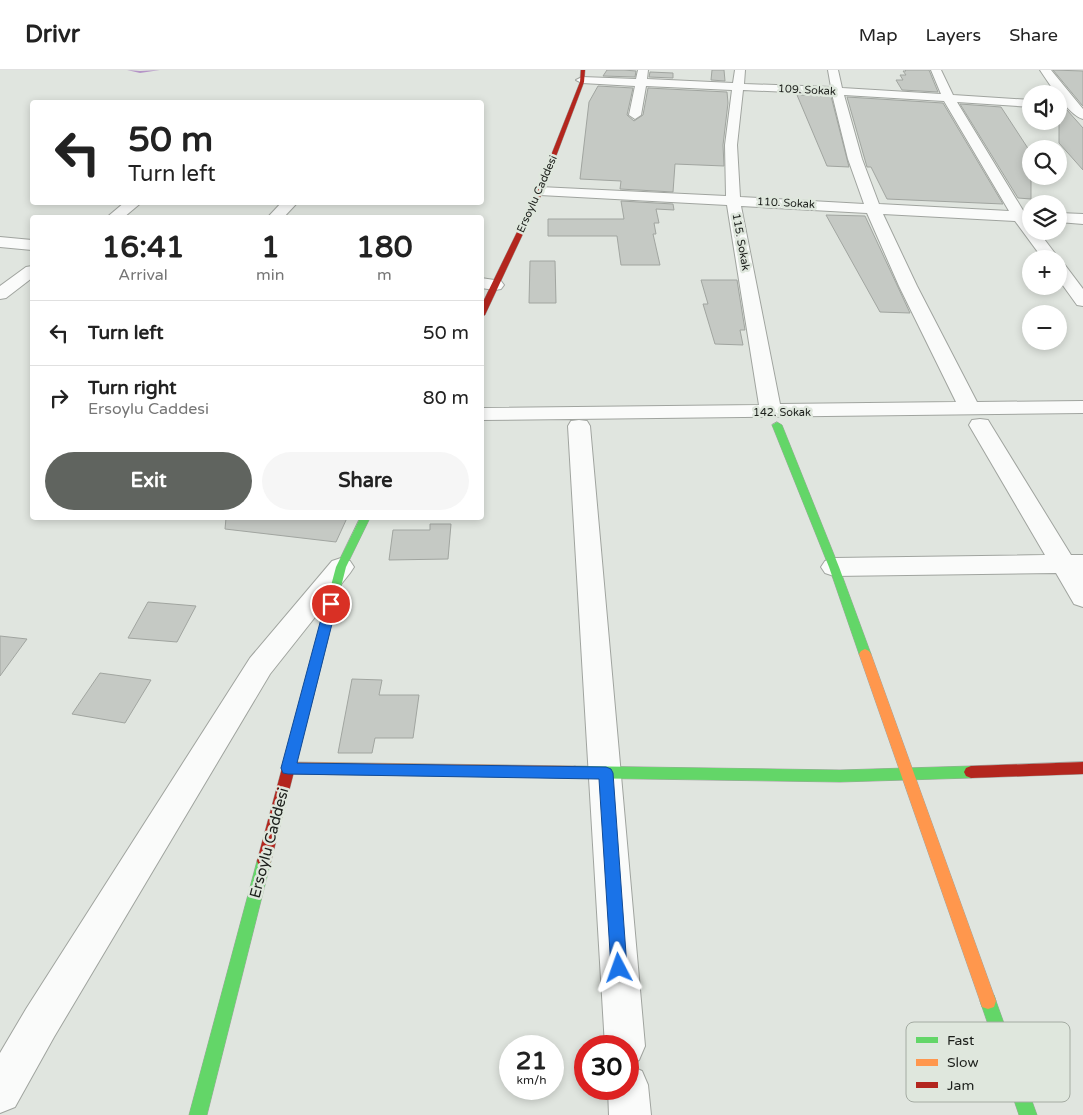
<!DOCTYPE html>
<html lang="en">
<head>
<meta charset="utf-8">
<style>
	body { margin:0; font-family:"Varela Round",sans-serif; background:#f6f6f6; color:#222; height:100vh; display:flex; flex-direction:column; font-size:19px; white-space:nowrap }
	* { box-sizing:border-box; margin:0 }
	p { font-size:16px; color:#767676 }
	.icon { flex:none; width:28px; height:28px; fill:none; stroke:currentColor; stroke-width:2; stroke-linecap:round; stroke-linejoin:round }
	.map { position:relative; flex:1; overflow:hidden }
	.sheet { position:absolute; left:30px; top:145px; width:454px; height:305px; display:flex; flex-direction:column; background:#fff; border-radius:5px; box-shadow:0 2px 8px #0003 }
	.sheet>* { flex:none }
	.guide { position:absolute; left:30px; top:30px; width:454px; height:105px; border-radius:5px; box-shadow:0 2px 8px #0003; background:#fff; color:#222; overflow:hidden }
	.controls { position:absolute; left:1022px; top:15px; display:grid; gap:10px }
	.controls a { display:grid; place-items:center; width:45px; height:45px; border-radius:50%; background:#fff; box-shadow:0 2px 8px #0003; font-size:25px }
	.speed { position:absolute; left:499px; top:965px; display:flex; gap:10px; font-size:25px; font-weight:700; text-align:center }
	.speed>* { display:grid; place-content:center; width:65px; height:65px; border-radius:50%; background:#fff; box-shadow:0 2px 8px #0003; line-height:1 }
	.speed small { font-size:12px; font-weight:400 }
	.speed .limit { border:8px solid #d22; background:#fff; color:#111 }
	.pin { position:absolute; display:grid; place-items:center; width:42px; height:42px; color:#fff; margin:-21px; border:2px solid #fff; border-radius:50%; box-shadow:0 1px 5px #0007 }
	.me { position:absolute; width:55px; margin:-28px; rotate:356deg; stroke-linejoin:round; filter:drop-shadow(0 0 4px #0008) }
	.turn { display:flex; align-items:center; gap:18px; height:105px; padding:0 15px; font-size:22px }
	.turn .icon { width:65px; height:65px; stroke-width:2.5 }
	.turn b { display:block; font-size:35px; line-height:42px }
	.eta { display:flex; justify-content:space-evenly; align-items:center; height:85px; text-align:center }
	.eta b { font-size:30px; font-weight:700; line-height:35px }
	.button { display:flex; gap:10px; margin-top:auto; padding:10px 15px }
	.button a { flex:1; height:58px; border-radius:30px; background:#60645f; color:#fff; font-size:20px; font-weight:700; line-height:58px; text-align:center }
	.button a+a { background:#f6f6f6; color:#222 }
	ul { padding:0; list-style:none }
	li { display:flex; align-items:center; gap:15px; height:65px; padding:0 15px; border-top:1px solid #e0e0e0 }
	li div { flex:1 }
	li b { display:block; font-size:19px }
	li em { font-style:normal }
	header { display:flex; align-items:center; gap:30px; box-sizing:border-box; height:70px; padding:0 25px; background:#fff; border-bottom:1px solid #e0e0e0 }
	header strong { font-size:24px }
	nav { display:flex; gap:28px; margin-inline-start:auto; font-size:18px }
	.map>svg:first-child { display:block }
</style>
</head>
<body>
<header>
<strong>Drivr</strong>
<nav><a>Map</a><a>Layers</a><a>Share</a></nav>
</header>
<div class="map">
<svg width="1083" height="1045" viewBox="0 0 1083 1045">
	<rect width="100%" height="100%" fill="#e0e5df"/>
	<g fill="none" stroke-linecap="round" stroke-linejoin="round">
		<path fill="#b594c7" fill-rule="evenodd" d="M127,0L140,1L160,0L140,3Z"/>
	</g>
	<path fill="#c5c9c4" stroke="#a1a5a0" d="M607,0H624L636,1L635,7L603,6Z
		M712,0H724L725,11L711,10Z
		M905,0H929L938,22L902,20L896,10H903L900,5H906L903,1H906Z
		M1053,0L1083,1V36L1082,35Z
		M650,2L673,3V8L649,7Z
		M598,16L633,18L627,45L634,51L643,45L648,18L727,22L728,33L723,75L724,96L675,94L673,122L620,119L621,111L580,109L589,32Z
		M797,25L831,26L849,97L827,96Z
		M847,27L943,33L1003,134L887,129L871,97H867Z
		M1059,31L1083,58V100L1059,73Z
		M960,34L1001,37L1031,83V129L1018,128Z
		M621,131L673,134L674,140L656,139L659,153H654L656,164H653L660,195H621L617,166H548V149H624Z
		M826,145L865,146L910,243L880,242Z
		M530,191H555L556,233H529Z
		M701,210H737L745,260H740L743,275L715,274L703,234H708Z
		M226,448H347L336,472L225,459Z
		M430,454H451L448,489L389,490L393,460H430Z
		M148,532L196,536L177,572L128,568Z
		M0,566L27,569L0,606Z
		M100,603L151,610L125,653L72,644Z
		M352,609L382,610L379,625H419L413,668H375L372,683H338Z"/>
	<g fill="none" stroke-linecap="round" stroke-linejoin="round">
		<g stroke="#a0a49f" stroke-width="2">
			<path id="street" d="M638,0H648L647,9L733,13L735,0H745L744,14L831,17L828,0H838L842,18L941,24L931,0H941L953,25L1031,30V37L957,32L1024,142L1031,143V161H1038L1057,186L1059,189V190L1043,189L1015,151L883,144L917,216L977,332L1083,331V343L481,350V338L759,335L727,135L540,125L535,124L533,121L535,118L540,117L726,126L725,75L732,20L646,16L641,45L635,49L629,45L635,16L582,13L576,10L582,7L636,9ZM743,20L832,24L848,89L864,134L740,127L737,75ZM844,25L944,31L1009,141L879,134L862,89ZM741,136L867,143L899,216L956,332L780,334Z
				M1040,0H1051L1083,39V49C1068,45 1049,13 1040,0Z
				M125,132H142L123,148H106Z
				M282,132H298L283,148H267Z
				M1059,143L1083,144V154L1059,152Z
				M0,167L32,170V180L0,177Z
				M1059,194L1065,195L1083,219V236L1077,235L1059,210Z
				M32,196V208L6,228L0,229V216L26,197Z
				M481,208L501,211L504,215L501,219L495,220L481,218Z
				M980,349L988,350L991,355L1071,485H1083V537L1074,534L1056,503L834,506L825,503L821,497L825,491L834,488L1045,485L969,355L972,350Z
				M579,350L587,351L590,356L645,976L639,990L628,995L642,1001L648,1015L651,1045H609L608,1019H628V976H605L568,356L571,351Z
				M341,488L350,491L354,497L350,503L270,604L54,967L15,1037L0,1043V983L26,939L250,588L332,491Z"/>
		</g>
		<g stroke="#a0a49f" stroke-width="1">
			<path id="fast" d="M777,352L782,355L839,497L871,584L869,587H861L859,584L829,497L772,355Z
				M360,448H370L346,497L314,624L312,628L308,629L304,628L302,624L336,497Z
				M575,696L840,700L971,696L976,698L978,702L976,706L971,708L840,712L575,708L570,706L568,702L570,698Z
				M264,784L269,786L271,791L207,1045H189L257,791L259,786Z
				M988,923L994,925L996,931L1037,1045H1019L980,931L982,925Z"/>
		</g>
		<g stroke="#a0a49f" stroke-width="1">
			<path id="slow" d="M865,579L869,581L871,584L996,931L994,937L988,939L982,937L980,931L859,584L861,581Z
				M288,692L575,696L580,698L582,702L580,706L575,708L288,704L283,702L281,698L283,694Z"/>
		</g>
		<g stroke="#a0a49f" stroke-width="1">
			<path id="jam" d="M581,0H585L584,12L543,121L485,245L481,247V236L537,121L580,12Z
				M308,619L312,620L314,624L271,791L269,796L264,798L259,796L257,791L302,624L304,620Z
				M1083,692V704L971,708L966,706L964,702L966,698L971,696Z"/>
		</g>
		<use href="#street" fill="#fafbfa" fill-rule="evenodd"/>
		<use href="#fast" fill="#63d668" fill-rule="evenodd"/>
		<use href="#slow" fill="#ff974d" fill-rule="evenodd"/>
		<use href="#jam" fill="#b3261e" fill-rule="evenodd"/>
	</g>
	<path fill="#1a73e8" stroke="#114b97" d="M331,530L337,534L297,693L606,697L611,699L613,703L627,898L625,904L619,906L614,904L611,898L599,709L288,704L283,703L281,698L325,534Z"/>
	<g text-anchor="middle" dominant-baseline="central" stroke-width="5" stroke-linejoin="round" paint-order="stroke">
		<g font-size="11" fill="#1b1e1a" stroke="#dfe7dd">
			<text transform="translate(807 20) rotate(3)">109. Sokak</text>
			<text transform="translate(537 124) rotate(-66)">Ersoylu Caddesi</text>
			<text transform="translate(786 133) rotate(3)">110. Sokak</text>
			<text transform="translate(741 172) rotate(80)">115. Sokak</text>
			<text x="782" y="342">142. Sokak</text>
		</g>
		<g font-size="15" fill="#1b1e1a" stroke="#dfe7dd">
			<text transform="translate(269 773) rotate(-75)">Ersoylu Caddesi</text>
		</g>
	</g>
	<rect x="906" y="952" width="164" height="80" rx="8" fill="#dfe7dd" stroke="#a4aba2" stroke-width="1"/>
	<rect x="916" y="967" width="22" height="6" fill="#63d668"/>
	<rect x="916" y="989" width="22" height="7" fill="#ff974d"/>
	<rect x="916" y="1012" width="22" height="6" fill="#b3261e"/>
	<g font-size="14" fill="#1b1e1a">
		<text x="947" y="975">Fast</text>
		<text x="947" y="997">Slow</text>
		<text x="947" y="1020">Jam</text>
	</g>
</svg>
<div class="controls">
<a><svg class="icon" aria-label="sound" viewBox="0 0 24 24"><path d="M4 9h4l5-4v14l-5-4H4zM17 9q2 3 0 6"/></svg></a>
<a><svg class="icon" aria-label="search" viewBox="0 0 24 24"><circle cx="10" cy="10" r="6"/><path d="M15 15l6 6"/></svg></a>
<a><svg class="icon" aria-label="layers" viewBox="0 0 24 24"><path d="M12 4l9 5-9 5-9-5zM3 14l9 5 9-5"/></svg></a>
<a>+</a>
<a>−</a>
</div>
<div class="speed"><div>21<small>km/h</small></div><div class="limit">30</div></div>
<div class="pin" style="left:331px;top:534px;background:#d93025"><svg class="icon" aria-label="arrive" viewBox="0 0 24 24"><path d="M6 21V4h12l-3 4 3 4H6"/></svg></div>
<svg class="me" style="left:619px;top:898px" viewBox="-20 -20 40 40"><path d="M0-17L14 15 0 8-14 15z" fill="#1a73e8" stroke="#fff" stroke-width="4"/></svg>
<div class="guide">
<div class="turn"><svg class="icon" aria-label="left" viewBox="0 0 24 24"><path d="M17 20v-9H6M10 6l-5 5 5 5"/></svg><div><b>50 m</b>Turn left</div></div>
</div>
<section class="sheet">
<div class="eta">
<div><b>16:41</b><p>Arrival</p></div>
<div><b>1</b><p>min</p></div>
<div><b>180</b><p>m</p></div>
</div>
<ul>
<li><svg class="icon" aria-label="left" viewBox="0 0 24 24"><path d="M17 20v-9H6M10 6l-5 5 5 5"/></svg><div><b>Turn left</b></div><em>50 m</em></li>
<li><svg class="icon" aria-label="right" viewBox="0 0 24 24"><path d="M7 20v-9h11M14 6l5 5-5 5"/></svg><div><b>Turn right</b><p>Ersoylu Caddesi</p></div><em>80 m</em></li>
</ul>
<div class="button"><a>Exit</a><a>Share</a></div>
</section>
</div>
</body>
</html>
